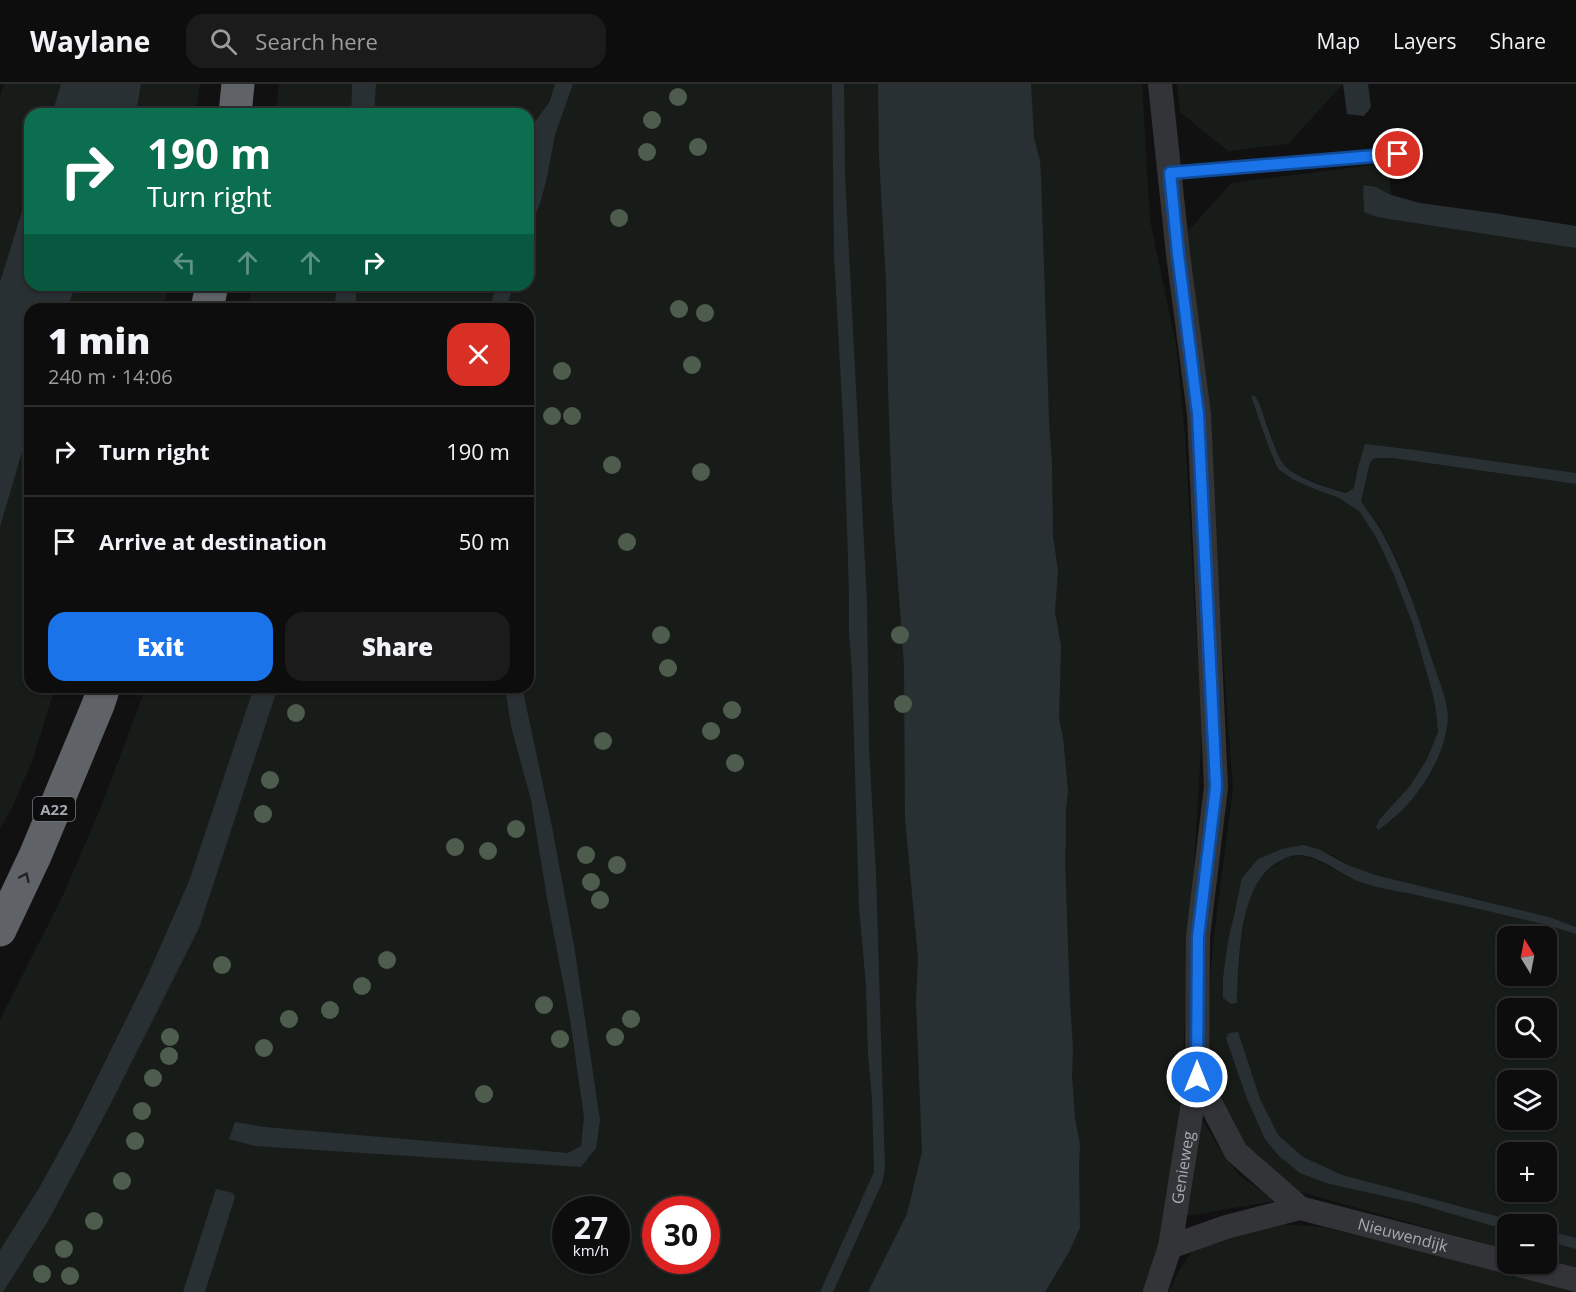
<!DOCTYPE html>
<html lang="en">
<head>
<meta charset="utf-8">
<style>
	body { margin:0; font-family:"Open Sans",sans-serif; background:#1b1b1c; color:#f1f3f6; height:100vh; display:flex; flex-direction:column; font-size:22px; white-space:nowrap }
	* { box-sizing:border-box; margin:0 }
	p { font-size:20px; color:#9a9c9e }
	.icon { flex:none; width:33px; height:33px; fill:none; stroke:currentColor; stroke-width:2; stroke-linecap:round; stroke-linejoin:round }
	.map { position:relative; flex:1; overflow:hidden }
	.sheet { position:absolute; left:24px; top:219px; width:510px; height:390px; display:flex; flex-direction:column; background:#0d0d0e; border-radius:18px; box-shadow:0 2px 4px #0004,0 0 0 2px #2d2d2e }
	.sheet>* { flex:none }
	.banner { position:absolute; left:24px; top:24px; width:510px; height:183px; border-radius:18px; box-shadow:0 2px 4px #0004,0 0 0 2px #2d2d2e; background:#0b6e4f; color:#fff; overflow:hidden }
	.needle { width:39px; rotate:350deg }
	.controls { position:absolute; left:1497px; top:842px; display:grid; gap:12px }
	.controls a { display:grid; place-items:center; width:60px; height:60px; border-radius:12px; background:#0d0d0e; box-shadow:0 2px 4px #0004,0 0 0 2px #2d2d2e; font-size:30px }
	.speed { position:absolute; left:552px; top:1112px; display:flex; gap:12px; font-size:30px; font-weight:700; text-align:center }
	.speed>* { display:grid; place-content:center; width:78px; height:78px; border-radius:50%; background:#0d0d0e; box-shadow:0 2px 4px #0004,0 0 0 2px #2d2d2e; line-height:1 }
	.speed small { font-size:15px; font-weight:400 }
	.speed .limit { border:9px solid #d22; background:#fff; color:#111 }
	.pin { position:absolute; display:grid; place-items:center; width:51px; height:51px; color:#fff; margin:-26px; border:3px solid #fff; border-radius:50%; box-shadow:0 2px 6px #0007 }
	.me { position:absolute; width:66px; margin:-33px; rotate:0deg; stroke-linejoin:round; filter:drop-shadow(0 0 4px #0008) }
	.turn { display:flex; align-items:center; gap:21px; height:126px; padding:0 24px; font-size:27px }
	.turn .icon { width:78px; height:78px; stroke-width:2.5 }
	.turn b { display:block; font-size:42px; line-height:51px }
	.lanes { display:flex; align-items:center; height:57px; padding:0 24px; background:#0003; justify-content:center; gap:30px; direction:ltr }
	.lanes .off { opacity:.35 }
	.round { display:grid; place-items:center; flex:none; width:63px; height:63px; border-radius:18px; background:#1b1b1c }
	.head { display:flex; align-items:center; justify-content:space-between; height:102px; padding:0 24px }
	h1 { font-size:36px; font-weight:800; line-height:45px }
	.button { display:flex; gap:12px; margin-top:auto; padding:12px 24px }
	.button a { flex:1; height:69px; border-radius:18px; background:#1a73e8; color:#fff; font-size:24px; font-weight:800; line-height:69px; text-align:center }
	.button a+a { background:#1b1b1c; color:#f1f3f6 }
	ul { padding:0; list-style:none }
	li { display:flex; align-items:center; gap:18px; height:90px; padding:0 24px; border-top:2px solid #2d2d2e }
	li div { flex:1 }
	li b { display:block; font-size:22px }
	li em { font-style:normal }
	header { display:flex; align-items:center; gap:36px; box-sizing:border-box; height:84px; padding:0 30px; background:#0d0d0e; border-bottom:2px solid #2d2d2e }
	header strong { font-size:28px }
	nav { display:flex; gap:33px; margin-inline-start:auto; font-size:21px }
	.search { width:420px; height:54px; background:#1b1b1c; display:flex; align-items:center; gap:15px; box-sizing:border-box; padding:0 21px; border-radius:18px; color:#9a9c9e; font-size:22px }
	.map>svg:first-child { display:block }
</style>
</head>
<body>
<header>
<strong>Waylane</strong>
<div class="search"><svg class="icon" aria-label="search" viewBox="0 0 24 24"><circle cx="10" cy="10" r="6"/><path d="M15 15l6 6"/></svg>Search here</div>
<nav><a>Map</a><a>Layers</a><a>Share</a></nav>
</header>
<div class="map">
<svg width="1576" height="1208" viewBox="0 0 1576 1208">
	<rect width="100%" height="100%" fill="#111112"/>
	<path fill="#181c18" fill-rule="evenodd" d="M4,0H61L52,30H30V101L0,198V13Z
		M141,0H200L195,30H136Z
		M279,0H352L351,30H276Z
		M375,0H1142L1150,137L1176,260L1185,352L1202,646L1177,1073L1159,1163L1146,1208H2L200,839L278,603H528V225H354L356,201H528V30H372ZM566,1125H616V1176H566ZM656,1125H706V1176H656Z
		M1177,0H1343L1288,60L1228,67L1180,28Z
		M1388,79L1391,111L1365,119L1576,164V389L1408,365L1365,360L1358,383L1354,404L1346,409C1330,404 1293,393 1283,380C1275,369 1272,353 1268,341C1264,331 1257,321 1252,312L1269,364L1278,385L1294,396L1317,406L1339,414L1359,427L1376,453L1394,491L1413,541L1433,611L1436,627L1438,648L1427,675L1410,702L1380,736L1392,737L1421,704L1432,687L1448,632L1441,602L1405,495L1392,466L1381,444L1361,417L1370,379L1373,375L1378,374H1393L1576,400V843L1549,833L1379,792L1350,782L1332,771L1282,765L1235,822L1223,894V914L1231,920L1237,919L1240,862L1248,817L1255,801L1263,789L1287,773L1300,771L1314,775L1363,799L1514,832L1576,850V1185L1547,1177L1546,1140H1508L1507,1166L1286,1104L1229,1051L1205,972L1213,859L1233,705L1202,293L1185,151L1231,99ZM1508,852H1546V891H1508ZM1508,924H1546V963H1508ZM1508,996H1546V1035H1508ZM1508,1068H1546V1107H1508Z
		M76,201H168L164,225H67Z
		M252,201H337L334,225H248Z
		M30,341V603H55L33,675L13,722L0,744V443Z
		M146,603H254L189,797L146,895L71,1046L39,1104L0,1166V936L63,811L99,728Z
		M1201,1034L1223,1070L1239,1091L1275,1117L1186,1132L1190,1117Z
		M1278,1140L1323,1143L1432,1170L1573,1208H1169L1176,1192L1193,1166L1219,1152Z"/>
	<path fill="#293034" d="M61,0H141L136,30H52Z
		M352,0H376L374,30H351Z
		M555,0H573L555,51L546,98L539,122L528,147V105L535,76V38L550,17Z
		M832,0H844L845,91L867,518L869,663L876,790L885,1085L882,1099L833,1208H820L874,1088L872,1014L868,970L866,902L859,823L852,588L849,548V507L844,354L834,171Z
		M878,0H1031L1034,54L1040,77L1041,92L1049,337L1052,381L1053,452L1058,487L1055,528L1061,562L1059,636L1063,653L1068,707L1066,725V756L1065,774L1070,919L1073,964L1072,993L1075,1034L1080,1061L1079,1082L1080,1144L1069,1168L1045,1208H868L907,1130L922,1068L916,918L918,874L905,734L904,581L892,417L888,304L886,199L879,72Z
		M1343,0H1368L1371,23L1364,32L1347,30Z
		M30,101V201H76L67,225H30V341L0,443V198Z
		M1364,101L1376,103L1391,111L1420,119L1493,129L1576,142V164L1377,133L1364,128C1365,119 1362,110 1364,101Z
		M337,201H357L355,225H334Z
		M496,201H513L506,225H490Z
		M1251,312H1255L1259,319C1265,333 1276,373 1285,382C1298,395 1328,404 1346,409L1354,404L1358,383L1365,360L1408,365L1576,389V400L1393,374H1378L1373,375L1370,379L1361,417C1368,428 1376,437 1382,448C1404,488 1418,532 1432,576C1438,593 1447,615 1448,633C1448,642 1445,651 1443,660C1432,694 1408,726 1378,746L1376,743L1379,736L1410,702L1427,675L1438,648L1436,627L1433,611L1413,541L1394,491L1376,453L1359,427L1339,414L1317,406L1294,396L1278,385L1269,364Z
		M254,603H278L199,844L109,1023L48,1137L3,1208H0V1166L39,1104L71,1046L146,895L189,797Z
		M505,603H522L552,743L574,861L600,1036L596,1064L581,1083L255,1062L229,1055L235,1038L264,1043L568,1069L581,1062L584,1033L570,935L547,814L531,716L511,642Z
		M1303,761L1318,765L1350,782L1379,792L1549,833L1576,843V850C1522,833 1467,823 1412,810C1396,807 1379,804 1363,799C1342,792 1324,774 1301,771C1291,770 1280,776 1272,782C1238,807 1239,880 1237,919L1231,920L1223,914V894L1228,858L1242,794L1258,775L1282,765Z
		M1238,948L1260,1015L1278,1051L1303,1073L1342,1091L1526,1140H1508L1507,1146L1415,1119L1326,1099L1300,1089L1279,1072L1265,1055L1247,1015L1226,954L1229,949Z
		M216,1105L233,1109L235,1113L205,1208H183Z
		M1546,1146L1576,1154V1165L1547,1157Z"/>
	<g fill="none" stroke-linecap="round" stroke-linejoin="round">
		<path stroke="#333437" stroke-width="12" d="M1170,89L1397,70"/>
		<g stroke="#333437" stroke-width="24">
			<path id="s1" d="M1197,993L1236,1068L1300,1124L1508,1178"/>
			<path d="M1170,1163L1226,1143L1300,1124"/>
			<path d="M1511,1179L1576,1196"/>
			<path id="s2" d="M1155,1208L1170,1163L1197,993L1198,853L1216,703L1199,330L1178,170L1160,0"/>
		</g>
		<path stroke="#5f6267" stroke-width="33" d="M235,30L238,0
			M207,225L212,201
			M0,846L35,772L98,621L104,603"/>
	</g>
	<g fill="#4d5c4d">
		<circle cx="678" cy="13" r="9"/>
		<circle cx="652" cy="36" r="9"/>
		<circle cx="698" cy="63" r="9"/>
		<circle cx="647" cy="68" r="9"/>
		<circle cx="619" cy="134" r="9"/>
		<circle cx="679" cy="225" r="9"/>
		<circle cx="705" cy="229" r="9"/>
		<circle cx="692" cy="281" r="9"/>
		<circle cx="562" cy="287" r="9"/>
		<circle cx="552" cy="332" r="9"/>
		<circle cx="572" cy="332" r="9"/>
		<circle cx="612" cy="381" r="9"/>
		<circle cx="701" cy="388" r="9"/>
		<circle cx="627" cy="458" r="9"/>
		<circle cx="661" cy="551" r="9"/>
		<circle cx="900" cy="551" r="9"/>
		<circle cx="668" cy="584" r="9"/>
		<circle cx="903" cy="620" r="9"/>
		<circle cx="732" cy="626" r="9"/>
		<circle cx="296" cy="629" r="9"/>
		<circle cx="711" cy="647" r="9"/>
		<circle cx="603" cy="657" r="9"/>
		<circle cx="735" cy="679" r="9"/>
		<circle cx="270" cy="696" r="9"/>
		<circle cx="263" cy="730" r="9"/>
		<circle cx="516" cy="745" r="9"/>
		<circle cx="455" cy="763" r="9"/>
		<circle cx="488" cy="767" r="9"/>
		<circle cx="586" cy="771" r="9"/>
		<circle cx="617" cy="781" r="9"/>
		<circle cx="591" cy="798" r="9"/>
		<circle cx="600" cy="816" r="9"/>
		<circle cx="387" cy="876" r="9"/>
		<circle cx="222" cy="881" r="9"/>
		<circle cx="362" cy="902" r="9"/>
		<circle cx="544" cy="921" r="9"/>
		<circle cx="330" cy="926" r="9"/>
		<circle cx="289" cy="935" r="9"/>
		<circle cx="631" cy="935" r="9"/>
		<circle cx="170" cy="953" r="9"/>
		<circle cx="615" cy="953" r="9"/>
		<circle cx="560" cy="955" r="9"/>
		<circle cx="264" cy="964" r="9"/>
		<circle cx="169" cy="972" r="9"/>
		<circle cx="153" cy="994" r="9"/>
		<circle cx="484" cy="1010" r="9"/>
		<circle cx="142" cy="1027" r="9"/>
		<circle cx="135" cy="1057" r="9"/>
		<circle cx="122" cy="1097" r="9"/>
		<circle cx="94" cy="1137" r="9"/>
		<circle cx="64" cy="1165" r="9"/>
		<circle cx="42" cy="1190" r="9"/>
		<circle cx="70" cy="1192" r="9"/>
	</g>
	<defs><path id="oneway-chevron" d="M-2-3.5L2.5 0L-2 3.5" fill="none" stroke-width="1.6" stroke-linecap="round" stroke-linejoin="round" transform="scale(1.5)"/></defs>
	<use stroke="#212224" href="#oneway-chevron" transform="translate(25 793) rotate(-65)"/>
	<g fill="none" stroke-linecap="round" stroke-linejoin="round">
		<g stroke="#114b97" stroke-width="15">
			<path id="route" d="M1197,993L1198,853L1216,703L1198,330L1178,170L1170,89L1398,70"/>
		</g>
		<use href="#route" stroke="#1a73e8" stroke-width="10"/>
	</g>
	<g text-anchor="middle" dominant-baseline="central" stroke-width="6" stroke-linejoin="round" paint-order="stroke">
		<rect fill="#0c0c0d" stroke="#767a80" stroke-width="1.5" x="33" y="713" width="42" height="24" rx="4.5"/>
		<g font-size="15" font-weight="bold" fill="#a4a9b1">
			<text x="54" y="725">A22</text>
		</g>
		<g font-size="16" fill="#a4a9b1" stroke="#0c0c0d">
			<text stroke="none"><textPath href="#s2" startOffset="128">Genieweg</textPath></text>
			<text stroke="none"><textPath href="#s1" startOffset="276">Nieuwendijk</textPath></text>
		</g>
	</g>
</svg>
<div class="controls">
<a><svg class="needle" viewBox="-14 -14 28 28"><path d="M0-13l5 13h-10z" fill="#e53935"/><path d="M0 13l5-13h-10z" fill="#9a9c9e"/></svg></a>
<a><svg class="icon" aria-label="search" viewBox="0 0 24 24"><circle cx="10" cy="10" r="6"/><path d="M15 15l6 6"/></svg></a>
<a><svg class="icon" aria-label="layers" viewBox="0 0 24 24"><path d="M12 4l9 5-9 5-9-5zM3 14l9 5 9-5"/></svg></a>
<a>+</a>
<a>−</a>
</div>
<div class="speed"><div>27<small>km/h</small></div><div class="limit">30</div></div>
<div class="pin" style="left:1398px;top:70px;background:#d93025"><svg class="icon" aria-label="arrive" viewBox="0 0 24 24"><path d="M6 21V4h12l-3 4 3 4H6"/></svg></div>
<svg class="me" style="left:1197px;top:993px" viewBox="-20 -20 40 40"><circle r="17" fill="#1a73e8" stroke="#fff" stroke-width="3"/><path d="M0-11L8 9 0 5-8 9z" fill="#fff"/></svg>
<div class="banner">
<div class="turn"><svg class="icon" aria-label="right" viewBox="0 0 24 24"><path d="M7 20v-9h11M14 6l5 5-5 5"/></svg><div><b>190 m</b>Turn right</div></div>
<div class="lanes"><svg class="icon off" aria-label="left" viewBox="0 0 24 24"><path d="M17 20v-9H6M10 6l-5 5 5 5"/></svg><svg class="icon off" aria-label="ahead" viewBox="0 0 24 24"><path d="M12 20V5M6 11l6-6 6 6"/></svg><svg class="icon off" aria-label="ahead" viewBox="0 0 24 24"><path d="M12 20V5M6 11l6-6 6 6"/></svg><svg class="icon" aria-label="right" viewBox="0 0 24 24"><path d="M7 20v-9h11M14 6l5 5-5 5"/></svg></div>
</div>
<section class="sheet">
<div class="head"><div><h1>1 min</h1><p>240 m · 14:06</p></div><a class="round" style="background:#d93025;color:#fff"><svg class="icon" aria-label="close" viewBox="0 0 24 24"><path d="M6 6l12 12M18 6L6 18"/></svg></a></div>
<ul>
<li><svg class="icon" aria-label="right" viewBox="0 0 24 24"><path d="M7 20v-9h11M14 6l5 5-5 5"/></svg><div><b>Turn right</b></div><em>190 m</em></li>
<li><svg class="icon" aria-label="arrive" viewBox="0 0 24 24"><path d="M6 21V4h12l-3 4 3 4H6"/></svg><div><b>Arrive at destination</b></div><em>50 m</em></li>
</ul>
<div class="button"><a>Exit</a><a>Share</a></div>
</section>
</div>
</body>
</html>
